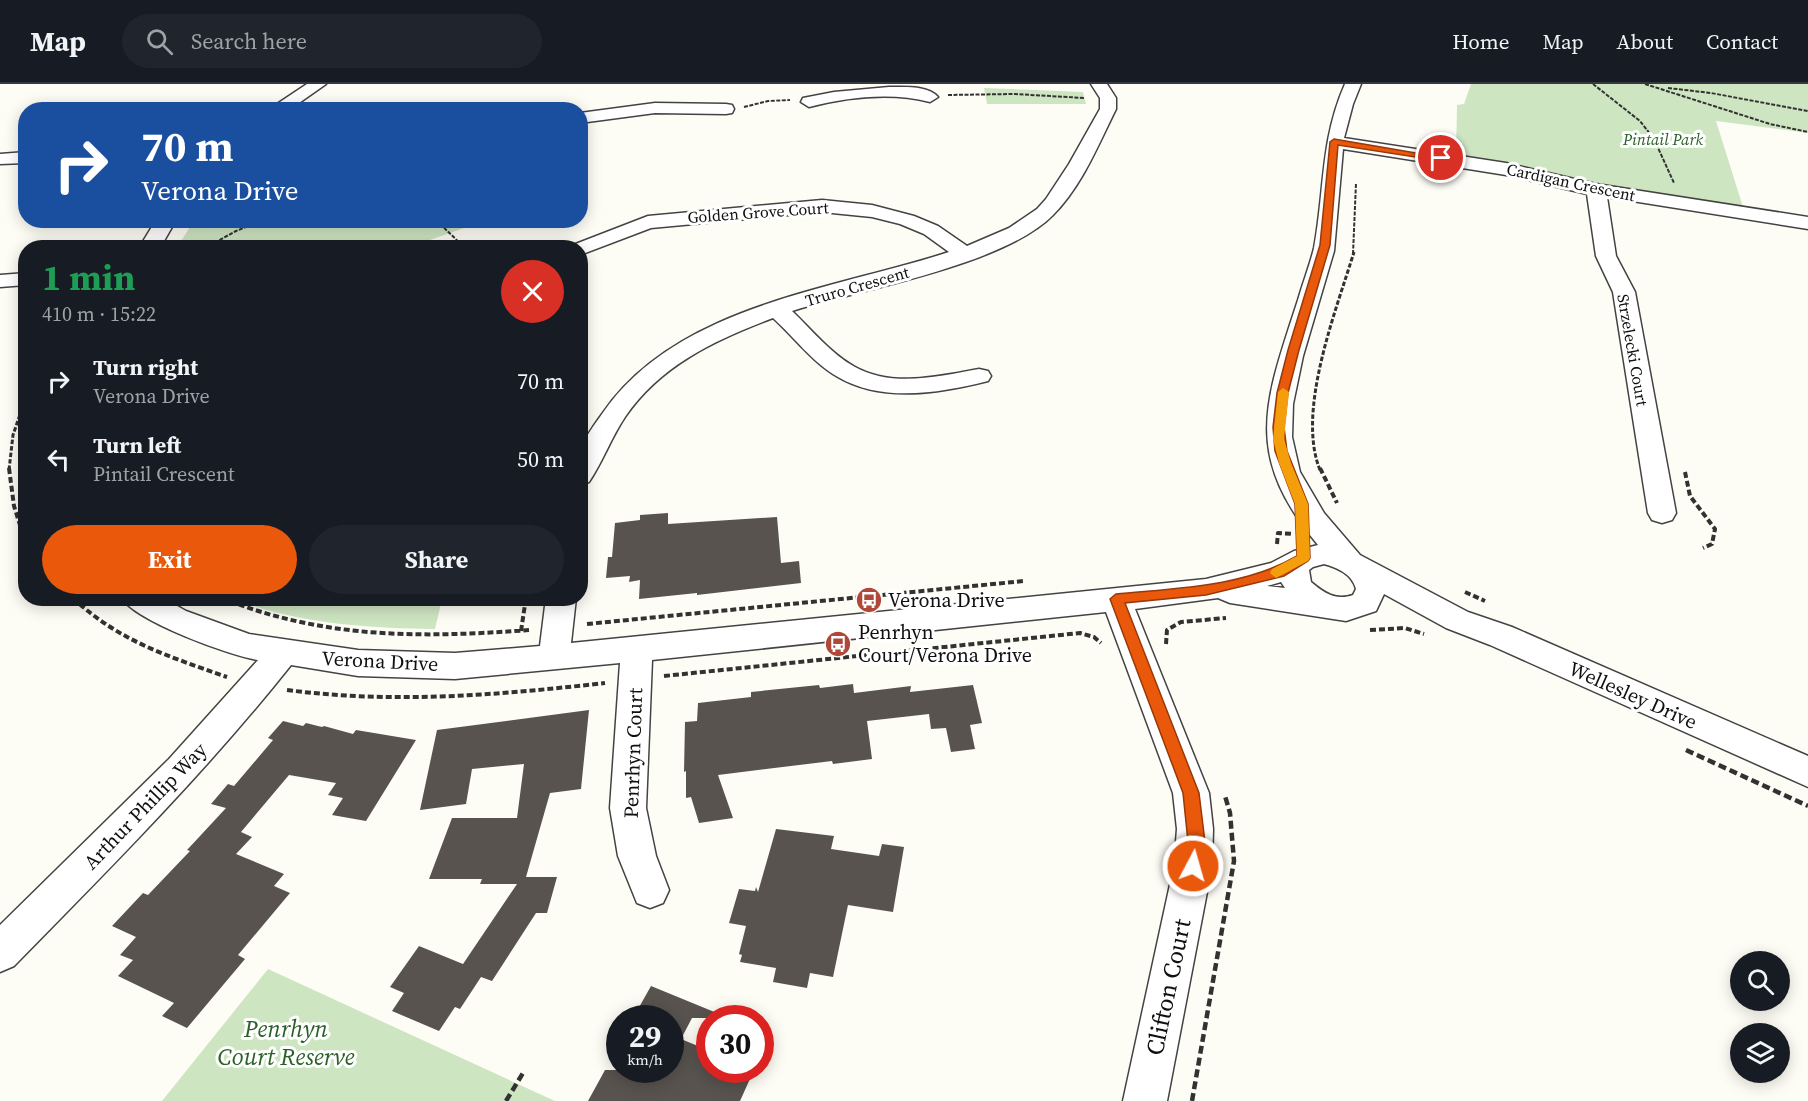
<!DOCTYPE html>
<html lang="en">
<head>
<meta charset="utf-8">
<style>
	body { margin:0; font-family:"Source Serif 4",serif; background:#20242c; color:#f1f3f6; height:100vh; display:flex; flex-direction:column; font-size:22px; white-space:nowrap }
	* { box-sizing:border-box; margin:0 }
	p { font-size:20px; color:#9ea1a6 }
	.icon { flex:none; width:33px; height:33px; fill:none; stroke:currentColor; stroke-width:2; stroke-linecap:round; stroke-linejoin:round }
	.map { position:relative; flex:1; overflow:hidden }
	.sheet { position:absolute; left:18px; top:156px; width:570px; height:366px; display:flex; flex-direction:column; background:#171b24; border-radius:24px; box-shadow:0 3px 15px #0003 }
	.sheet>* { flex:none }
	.banner { position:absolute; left:18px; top:18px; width:570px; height:126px; border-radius:24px; box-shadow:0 3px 15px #0003; background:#1a4fa0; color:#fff; overflow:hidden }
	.fabs { position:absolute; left:1730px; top:867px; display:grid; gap:12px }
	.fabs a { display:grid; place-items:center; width:60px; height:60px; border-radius:50%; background:#171b24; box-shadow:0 3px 15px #0003; font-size:30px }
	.speed { position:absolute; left:606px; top:921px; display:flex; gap:12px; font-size:30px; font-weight:700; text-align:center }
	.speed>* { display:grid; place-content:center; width:78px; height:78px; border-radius:50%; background:#171b24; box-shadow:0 3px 15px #0003; line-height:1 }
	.speed small { font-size:15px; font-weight:400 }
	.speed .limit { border:9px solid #d22; background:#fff; color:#111 }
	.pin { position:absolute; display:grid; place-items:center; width:51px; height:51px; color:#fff; margin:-26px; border:3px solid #fff; border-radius:50%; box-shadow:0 2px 6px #0007 }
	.me { position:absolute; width:66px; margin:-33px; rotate:6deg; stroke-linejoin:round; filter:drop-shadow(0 0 4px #0008) }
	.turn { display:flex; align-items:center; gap:21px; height:126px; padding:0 24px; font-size:27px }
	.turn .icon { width:78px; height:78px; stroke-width:2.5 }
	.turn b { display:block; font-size:42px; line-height:51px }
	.round { display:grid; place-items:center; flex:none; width:63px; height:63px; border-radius:32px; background:#20242c }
	.summary { display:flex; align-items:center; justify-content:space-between; height:102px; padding:0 24px }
	h1 { font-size:36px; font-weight:700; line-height:45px; color:#1e9e55 }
	.action { display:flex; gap:12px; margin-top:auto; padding:12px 24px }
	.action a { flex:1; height:69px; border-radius:36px; background:#ea580c; color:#fff; font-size:24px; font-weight:700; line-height:69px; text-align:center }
	.action a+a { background:#20242c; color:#f1f3f6 }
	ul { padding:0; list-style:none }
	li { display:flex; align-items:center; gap:18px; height:78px; padding:0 24px }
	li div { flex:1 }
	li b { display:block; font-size:22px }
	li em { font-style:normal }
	header { display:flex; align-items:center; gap:36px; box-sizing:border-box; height:84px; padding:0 30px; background:#171b24; border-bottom:2px solid #363941 }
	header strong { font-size:28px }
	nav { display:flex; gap:33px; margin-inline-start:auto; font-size:21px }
	.search { width:420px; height:54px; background:#20242c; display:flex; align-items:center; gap:15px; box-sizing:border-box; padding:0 21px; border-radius:33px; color:#9ea1a6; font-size:22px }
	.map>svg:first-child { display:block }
</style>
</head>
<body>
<header>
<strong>Map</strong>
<div class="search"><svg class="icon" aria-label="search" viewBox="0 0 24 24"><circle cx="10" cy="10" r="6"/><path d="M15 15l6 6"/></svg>Search here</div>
<nav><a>Home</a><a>Map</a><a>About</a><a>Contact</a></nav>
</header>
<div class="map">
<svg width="1808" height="1017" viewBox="0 0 1808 1017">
	<rect width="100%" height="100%" fill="#fefdf5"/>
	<path fill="#cee5c2" d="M1471,0H1808V49L1716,37L1743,123L1589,100L1513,81L1456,70L1457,21L1464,20Z
		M984,4L1083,8L1086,20H987Z
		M194,137V136L484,137L410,163H177Z
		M259,515L442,514V515L435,545C373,544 313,541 254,522Z
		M268,885L555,1017H162Z"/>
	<path fill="#58534e" d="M668,429V440L777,433L781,479L799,477L801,499L697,511V509L639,515L640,496L629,498L630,492L606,494L608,473H612L615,439L640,436V431Z
		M853,600L854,609L911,602L910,608L973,601L982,639L970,641L975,665L951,668L946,644L931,645L929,630L867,637L872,675L833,680L832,677L718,691L733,734L699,739L691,713L686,714V687L684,688L685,638L697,637L698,619L751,613V608L819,601L820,604Z
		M589,626L581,705L550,709L526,793H557L547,829H536L492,897L481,893L460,925L455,923L439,947L392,927L404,909L390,903L419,862L463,880L517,800H480L482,795H429L452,734H517L524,680L472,685L466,720L420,726L437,646Z
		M283,637L303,642L306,639L322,643L324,642L353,650L356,646L416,656L366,737L332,731L343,714L328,711L336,699L289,691L241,748L252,753L236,770L284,790L274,802L290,809L238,871L245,875L187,944L162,932L174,919L118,892L133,876L120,871L136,853L112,842L143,809L148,811L190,767L187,766L226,724L211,720L228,700L234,702L273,656L268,654Z
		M776,745L834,752L831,765L879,772L882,760L904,763L893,828L848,821L833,893L810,889L807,904L773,898L776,884L740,878L742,871L739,870L746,842L729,839L739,805L755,807L756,803L758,808Z
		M651,902L729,934H692L681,955L710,967V986H754L740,1017H588L605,986H670V934H633Z"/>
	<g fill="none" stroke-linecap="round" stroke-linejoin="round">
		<g stroke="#434343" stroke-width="3">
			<path id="minor" d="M307,0H326L289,26H268Z
				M1091,0H1107L1116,14V25C1098,61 1082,102 1053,131C1004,181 862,205 792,227C812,246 831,270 855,283C893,304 939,292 979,285L988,287L991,292L988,297C940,309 882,319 838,293C813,279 794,253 773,234C717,255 660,281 625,333C611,354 603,377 589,398L580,401C580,390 578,375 581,365C585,353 595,340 602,330C676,221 833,206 949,168L924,150L900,140L872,133L822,128L651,144L580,171V164H571L573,161L648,132L822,116L872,121L914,132L938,142L967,162L1009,144L1037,125L1046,115L1069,80L1100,25V14Z
				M1345,0H1361L1353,20L1344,54L1506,79L1596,100L1808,133V145L1607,113L1616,172L1635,208L1676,429L1672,436L1662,439L1652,436L1648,429L1613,208L1596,172L1587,110L1506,91L1343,65L1334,167L1303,272L1293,320L1292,353L1300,388L1324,429L1360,471L1468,528L1512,543L1808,672V703L1490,561L1446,544L1384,510L1376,527L1346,537L1230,519L1218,514L1135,525L1209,709L1213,745L1212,782L1167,1017H1123L1174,782L1177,745L1173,709L1106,528L652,576L646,724L656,772L669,806L663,819L650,824L637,819L618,772L610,724L620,579L455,595L358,592L291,581C206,688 110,784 14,882L0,888V841L169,675L258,576C231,572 135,537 122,514H163L186,527L249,550L358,566L455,569L540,562L546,514H576L571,559L1206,495L1271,479L1294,467L1318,461C1242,370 1265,318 1298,216C1303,198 1310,181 1314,164C1325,105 1320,57 1345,0ZM1324,480C1338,484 1352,490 1356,505L1353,511C1336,517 1324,509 1311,498L1309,486L1313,483ZM1281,498L1285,504L1267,502Z
				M889,3C904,3 928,1 938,13L930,18C891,8 848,13 809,23L801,18L803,14L834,8Z
				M655,19L726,20L732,21L734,25L732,29L726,30L655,29L580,39V29Z
				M26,68V79L0,80V70Z
				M156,136H176L160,164H139Z
				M26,189V201L0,203V191Z"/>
		</g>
		<path stroke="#323232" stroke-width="2" stroke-dasharray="4 1.5" stroke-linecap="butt" d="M1593,0L1640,37L1654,55L1674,99
			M1645,0L1770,40L1808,48
			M1668,4L1711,9L1808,27
			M948,11L1015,10L1084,14
			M744,23L768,17L790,16
			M436,136L465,164
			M205,164L236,147L263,136
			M1353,170L1356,99"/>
		<path stroke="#323232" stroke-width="3" stroke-dasharray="4.5 2" stroke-linecap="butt" d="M9,386L13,351L26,313
			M1320,386C1296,327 1336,227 1354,168"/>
		<path stroke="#323232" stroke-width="4" stroke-dasharray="6 3" stroke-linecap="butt" d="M9,384L14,422L26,460
			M1320,384L1337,419
			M1685,388L1690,412L1715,445L1712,460L1703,464
			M1277,460L1278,449L1293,450
			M1465,508L1485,517
			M73,514C120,558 168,572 227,593
			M222,514C323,555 422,554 529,546
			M587,540L1024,497
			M1370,546L1405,544L1424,550
			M521,547L526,514
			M1166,560L1167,546L1181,538L1226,534
			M664,592L1080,549L1094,553L1101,559
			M287,606C394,620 498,611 605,599"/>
		<path stroke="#323232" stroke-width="4.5" stroke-dasharray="8 4" stroke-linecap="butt" d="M1686,666L1808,722
			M506,1017L523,989
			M1192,1017L1234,777L1230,729L1225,712"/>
		<use href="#minor" fill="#fff" fill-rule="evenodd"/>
	</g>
	<path fill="#ea580c" stroke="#983908" stroke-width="1.5" d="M1334,55L1445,74L1441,77L1338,61L1330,161L1299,266L1288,309L1284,343L1287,367L1308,420L1310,474L1308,477L1284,492L1206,511L1125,519L1199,709L1205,758L1199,787L1193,790L1187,787L1185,782L1188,758L1183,709L1110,515L1116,510C1176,504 1244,503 1297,472L1295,420L1275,367L1273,343L1277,309L1288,266L1320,161L1330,58Z"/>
	<path fill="#f59e0b" d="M1283,304L1289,308L1284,355L1291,379L1308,420L1310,474L1308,477L1276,494L1270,489L1272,485L1297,472L1295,420L1279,379L1273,355L1278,308Z"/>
	<defs>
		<g id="bus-disc" transform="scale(1.35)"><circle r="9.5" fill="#af4839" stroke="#fff"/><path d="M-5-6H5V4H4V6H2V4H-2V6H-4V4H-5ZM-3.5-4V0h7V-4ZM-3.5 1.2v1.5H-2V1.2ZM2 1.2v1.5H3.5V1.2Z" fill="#fff"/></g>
	</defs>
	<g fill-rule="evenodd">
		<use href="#bus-disc" x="869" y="516"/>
		<use href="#bus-disc" x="838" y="560"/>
	</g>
	<g text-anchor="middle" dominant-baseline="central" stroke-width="6" stroke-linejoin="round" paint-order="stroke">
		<g font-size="16" font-style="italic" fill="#2a6028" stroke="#fff">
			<text x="1663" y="55">Pintail Park</text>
		</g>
		<g font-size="16" fill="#101010" stroke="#fff">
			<text transform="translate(1571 98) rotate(12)">Cardigan Crescent</text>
			<text transform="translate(758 128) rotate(-4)">Golden Grove Court</text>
			<text transform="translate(857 202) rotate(-16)">Truro Crescent</text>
			<text transform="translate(1633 266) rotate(80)">Strzelecki Court</text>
		</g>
		<g font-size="20" fill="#101010" stroke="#fff" text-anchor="start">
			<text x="888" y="516">Verona Drive</text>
			<text x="858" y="548">Penrhyn<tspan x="858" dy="23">Court/Verona Drive</tspan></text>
		</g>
		<g font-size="20" fill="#101010" stroke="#fff">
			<text transform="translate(380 577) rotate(3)">Verona Drive</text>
			<text transform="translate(1633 611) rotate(24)">Wellesley Drive</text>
			<text transform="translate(633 669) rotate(-88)">Penrhyn Court</text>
			<text transform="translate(145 722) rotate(-46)">Arthur Phillip Way</text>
		</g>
		<g font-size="24" fill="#101010" stroke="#fff">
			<text transform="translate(1168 903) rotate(-78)">Clifton Court</text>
		</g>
		<g font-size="24" font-style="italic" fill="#2a6028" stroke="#fff">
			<text x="286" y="944">Penrhyn<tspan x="286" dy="28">Court Reserve</tspan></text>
		</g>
	</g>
</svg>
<div class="fabs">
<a><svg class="icon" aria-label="search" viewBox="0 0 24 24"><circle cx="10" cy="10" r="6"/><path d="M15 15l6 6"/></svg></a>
<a><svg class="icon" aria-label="layers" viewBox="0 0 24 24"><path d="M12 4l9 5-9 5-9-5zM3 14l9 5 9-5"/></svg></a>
</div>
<div class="speed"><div>29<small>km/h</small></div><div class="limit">30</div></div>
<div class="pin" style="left:1441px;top:74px;background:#d93025"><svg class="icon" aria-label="arrive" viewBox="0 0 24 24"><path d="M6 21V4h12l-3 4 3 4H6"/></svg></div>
<svg class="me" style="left:1193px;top:782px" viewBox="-20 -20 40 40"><circle r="17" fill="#ea580c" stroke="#fff" stroke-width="3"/><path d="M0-11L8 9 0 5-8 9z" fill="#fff"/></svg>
<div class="banner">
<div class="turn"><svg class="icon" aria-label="right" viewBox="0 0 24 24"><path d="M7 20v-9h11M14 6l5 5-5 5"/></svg><div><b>70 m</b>Verona Drive</div></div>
</div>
<section class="sheet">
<div class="summary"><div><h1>1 min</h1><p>410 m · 15:22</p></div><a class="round" style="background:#d93025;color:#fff"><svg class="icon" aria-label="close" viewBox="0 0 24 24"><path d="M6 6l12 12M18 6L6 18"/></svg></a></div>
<ul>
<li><svg class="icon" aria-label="right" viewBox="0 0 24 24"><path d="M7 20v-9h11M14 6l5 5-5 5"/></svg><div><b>Turn right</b><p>Verona Drive</p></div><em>70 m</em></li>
<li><svg class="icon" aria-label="left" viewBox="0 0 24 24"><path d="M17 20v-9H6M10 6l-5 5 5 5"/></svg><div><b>Turn left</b><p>Pintail Crescent</p></div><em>50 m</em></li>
</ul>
<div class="action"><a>Exit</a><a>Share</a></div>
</section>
</div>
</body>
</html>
